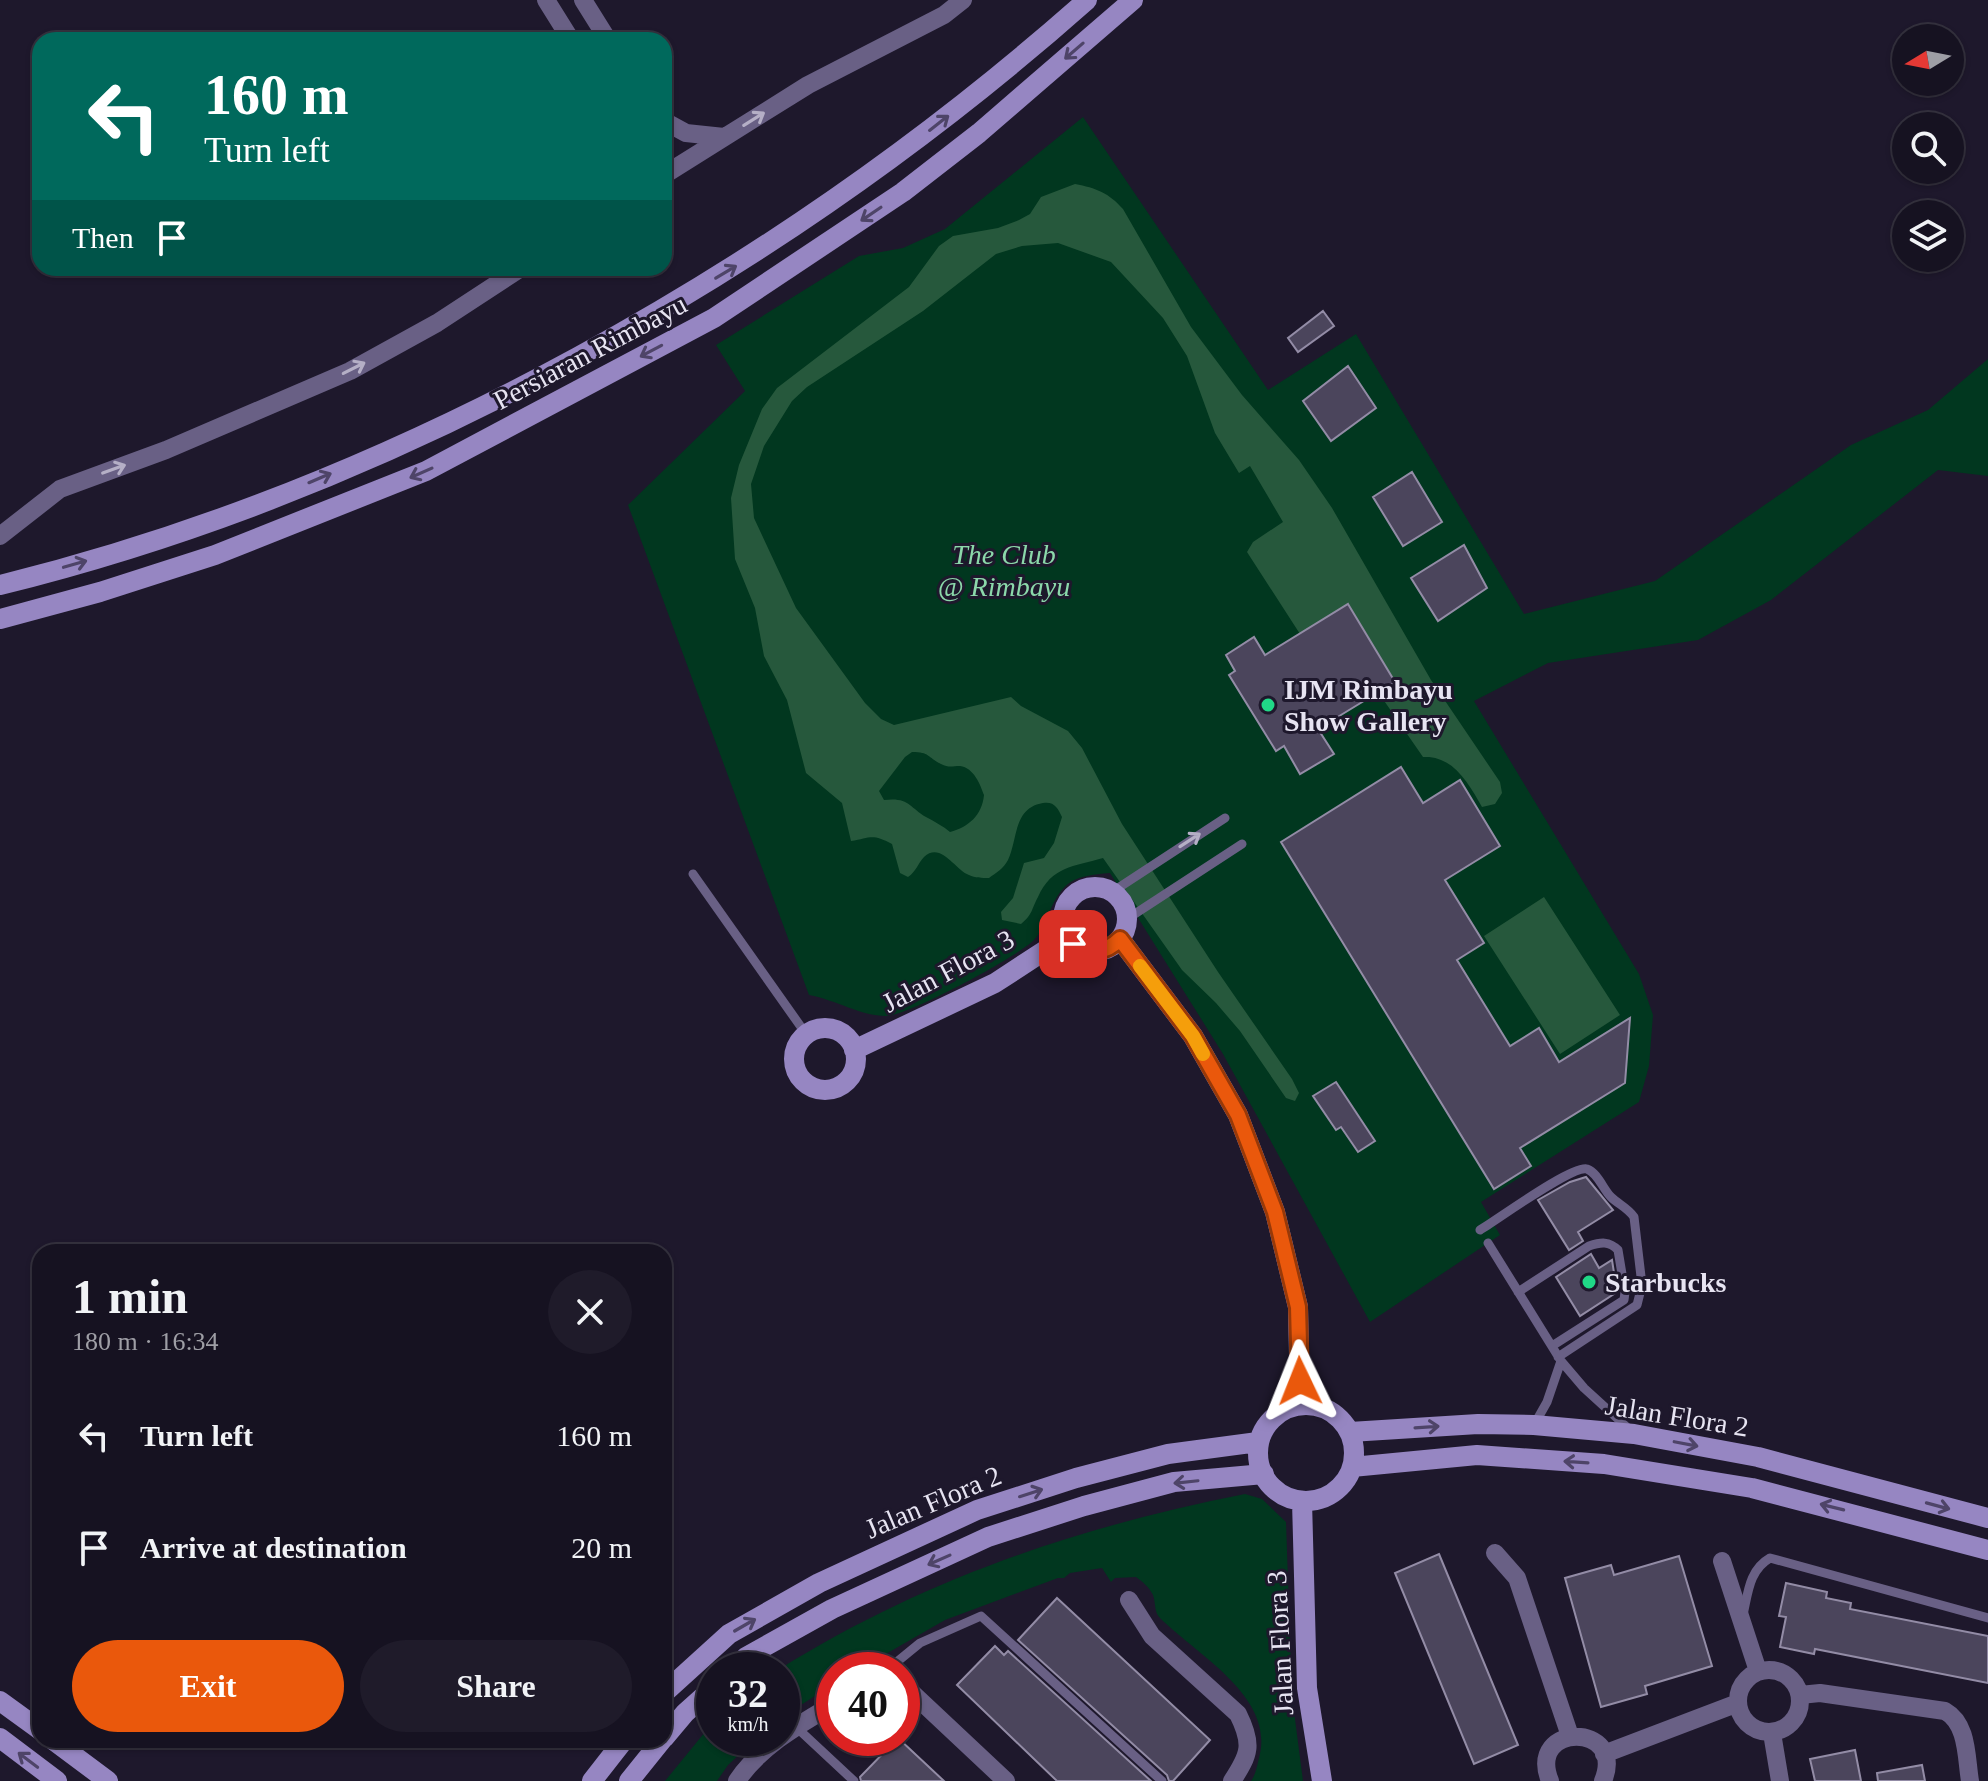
<!DOCTYPE html>
<html lang="en">
<head>
<meta charset="utf-8">
<style>
	body { margin:0; font-family:Georgia,serif; background:#1f1b2a; color:#f1f3f6; height:100vh; display:flex; flex-direction:column; font-size:30px; white-space:nowrap }
	* { box-sizing:border-box; margin:0 }
	p { font-size:26px; color:#9e9ea5 }
	.icon { flex:none; width:44px; height:44px; fill:none; stroke:currentColor; stroke-width:2; stroke-linecap:round; stroke-linejoin:round }
	.map { position:relative; flex:1; overflow:hidden }
	.sheet { position:absolute; left:32px; top:1244px; width:640px; height:504px; display:flex; flex-direction:column; background:#161221; border-radius:24px; box-shadow:0 2px 6px #0004,0 0 0 2px #35323f }
	.sheet>* { flex:none }
	.hud { position:absolute; left:32px; top:32px; width:640px; height:244px; border-radius:24px; box-shadow:0 2px 6px #0004,0 0 0 2px #35323f; background:#00695c; color:#fff; overflow:hidden }
	.needle { width:52px; rotate:260deg }
	.fabs { position:absolute; left:1892px; top:24px; display:grid; gap:16px }
	.fabs a { display:grid; place-items:center; width:72px; height:72px; border-radius:50%; background:#161221; box-shadow:0 2px 6px #0004,0 0 0 2px #35323f; font-size:40px }
	.speed { position:absolute; left:696px; top:1652px; display:flex; gap:16px; font-size:40px; font-weight:700; text-align:center }
	.speed>* { display:grid; place-content:center; width:104px; height:104px; border-radius:50%; background:#161221; box-shadow:0 2px 6px #0004,0 0 0 2px #35323f; line-height:1 }
	.speed small { font-size:20px; font-weight:400 }
	.speed .limit { border:12px solid #d22; background:#fff; color:#111 }
	.pin { position:absolute; display:grid; place-items:center; width:68px; height:68px; color:#fff; margin:-34px; border-radius:16px; box-shadow:0 4px 12px #0006 }
	.me { position:absolute; width:88px; margin:-44px; rotate:358deg; stroke-linejoin:round; filter:drop-shadow(0 0 6px #0008) }
	.turn { display:flex; align-items:center; gap:28px; height:168px; padding:0 40px; font-size:36px }
	.turn .icon { width:104px; height:104px; stroke-width:2.5 }
	.turn b { display:block; font-size:56px; line-height:68px }
	.then { display:flex; align-items:center; height:76px; padding:0 40px; background:#0003; gap:16px; font-size:30px }
	.round { display:grid; place-items:center; flex:none; width:84px; height:84px; border-radius:42px; background:#1f1b2a }
	.head { display:flex; align-items:center; justify-content:space-between; height:136px; padding:0 40px }
	h1 { font-size:48px; font-weight:700; line-height:60px }
	.action { display:flex; gap:16px; margin-top:auto; padding:16px 40px }
	.action a { flex:1; height:92px; border-radius:48px; background:#ea580c; color:#fff; font-size:32px; font-weight:700; line-height:92px; text-align:center }
	.action a+a { background:#1f1b2a; color:#f1f3f6 }
	ul { padding:0; list-style:none }
	li { display:flex; align-items:center; gap:24px; height:112px; padding:0 40px }
	li div { flex:1 }
	li b { display:block; font-size:30px }
	li em { font-style:normal }
	.map>svg:first-child { display:block }
</style>
</head>
<body>
<div class="map">
<svg width="1988" height="1781" viewBox="0 0 1988 1781">
	<rect width="100%" height="100%" fill="#1e182c"/>
	<path fill="#01371f" d="M1083,117L1268,390L1356,334L1524,614L1655,581L1851,445L1928,410L1988,359V476L1938,470L1771,600L1698,640L1548,663L1474,701L1639,974L1653,1015L1649,1066L1639,1102L1481,1202L1500,1235L1370,1322L1223,1054L1110,873C1074,876 1063,880 1049,913C1045,922 1041,933 1034,940C1017,957 908,1016 886,1016C861,1016 836,1000 809,995L628,505L745,391L716,345L859,256L903,248L945,229Z
		M1245,1494L1262,1499L1286,1522L1292,1696L1303,1781H1251C1256,1774 1257,1766 1259,1758C1276,1697 1197,1655 1160,1618C1154,1612 1156,1604 1153,1595C1149,1587 1143,1582 1136,1577L1115,1578L1111,1582L1102,1568L1070,1573L1064,1578H1058L945,1620L858,1670H834V1684L782,1717V1670H778C923,1579 1078,1527 1245,1494Z
		M714,1721V1738H757L728,1765L717,1781H665Z"/>
	<path fill="#26583c" fill-rule="evenodd" d="M1075,184C1096,188 1109,193 1123,209L1191,327L1242,395L1299,460L1332,508L1431,680L1500,782L1502,793L1495,804L1482,807C1469,784 1453,755 1423,757L1378,692L1395,681L1349,605L1300,634L1247,552L1253,542L1283,522L1250,466L1239,473L1215,433L1187,356L1163,318L1111,262L1058,243L1022,246L996,254L923,311L807,387L792,401L764,446L751,484L754,518L796,608L865,703L881,719L894,725L1011,697L1021,706L1068,731L1082,748L1122,824L1218,972L1292,1079L1299,1093L1295,1101L1286,1098L1240,1031L1216,1003L1182,970L1103,858C1073,867 1052,866 1038,897C1031,910 1033,914 1021,924L1002,920L1001,912L1013,898L1024,863L1044,858L1054,843L1062,817C1058,808 1054,801 1043,803C1013,808 1018,839 1008,860C1004,868 996,873 989,878C982,878 975,878 969,875C955,870 941,841 924,857C918,863 916,872 908,877L900,873L892,844C872,833 870,838 851,841L842,803L806,773L787,700L764,656L755,608L735,559L731,498L739,465L762,409L777,388L909,287L939,246L953,236L998,228L1019,220L1030,214L1041,197ZM912,752C930,752 927,757 941,764C949,768 952,766 960,766C974,768 980,784 984,795C982,815 969,827 950,832C943,826 935,822 926,817C909,807 909,797 884,800L879,791L905,757Z
		M1544,897L1620,1015L1560,1054L1484,936Z"/>
	<path fill="#4b455c" stroke="#938ca6" stroke-width="2" d="M1323,311L1334,326L1298,352L1288,338Z
		M1348,366L1376,408L1331,441L1303,401Z
		M1412,472L1442,522L1403,546L1373,497Z
		M1464,545L1487,588L1438,621L1411,578Z
		M1348,604L1395,682L1318,729L1334,754L1300,774L1284,746L1276,751L1229,675L1235,671L1226,655L1254,637L1265,655Z
		M1401,767L1423,803L1460,780L1500,846L1445,880L1484,943L1457,960L1510,1046L1539,1028L1559,1062L1630,1018L1625,1083L1520,1148L1531,1166L1494,1189L1281,842Z
		M1336,1082L1375,1141L1358,1152L1341,1127L1336,1130L1313,1096Z
		M1586,1177L1613,1210L1578,1232L1583,1241L1569,1250L1538,1200L1570,1182Z
		M1591,1254L1599,1268L1612,1260L1617,1292L1580,1316L1556,1277Z
		M1439,1554L1518,1745L1474,1764L1395,1573Z
		M1679,1556L1712,1666L1645,1686L1647,1694L1601,1707L1565,1578L1611,1565L1614,1575Z
		M1786,1583L1827,1592L1826,1598L1851,1603L1850,1609L1988,1636V1683L1815,1649L1814,1654L1780,1647L1786,1617L1779,1616Z
		M1057,1598L1210,1740L1173,1781H1169L1167,1775L1018,1640Z
		M995,1646L1004,1655L1008,1651L1151,1781H1057L957,1685Z
		M898,1738L944,1781H861L860,1777Z
		M1855,1750L1861,1781H1815L1810,1759Z
		M1922,1765L1925,1781H1878L1877,1773Z"/>
	<g fill="none" stroke-linecap="round" stroke-linejoin="round">
		<path stroke="#696085" stroke-width="9" d="M693,874L806,1034
			M1112,892L1225,818
			M1127,919L1242,844
			M1480,1230C1497,1220 1572,1165 1587,1169C1598,1173 1603,1189 1611,1197C1618,1204 1628,1208 1634,1217L1642,1285L1637,1305L1558,1357
			M1488,1243L1561,1361L1584,1388L1630,1430
			M1518,1292L1589,1246C1601,1242 1609,1241 1618,1250L1625,1292L1624,1300L1552,1346
			M1534,1425L1547,1402L1561,1361
			M1743,1615C1748,1593 1749,1570 1770,1558L1988,1618
			M887,1670L920,1643L981,1616L1162,1781
			M796,1727L854,1781"/>
		<path stroke="#696085" stroke-width="18" d="M546,0L571,40
			M583,0L608,40
			M664,121L686,133L724,137
			M664,175L808,85L944,15L963,0
			M0,536L60,489L166,450L350,371L437,323L521,268
			M1495,1553L1517,1578L1570,1736
			M1722,1561L1758,1671
			M1129,1600L1152,1636L1238,1714C1253,1744 1250,1754 1232,1781
			M1738 1701a31 31 0 1 1 62 0a31 31 0 1 1-62 0Z
			M902,1687L909,1690L1006,1781
			M1800,1695L1820,1693L1945,1711C1968,1724 1966,1757 1970,1781
			M1772,1733L1780,1781
			M1604,1754L1738,1703
			M737,1781C759,1747 800,1724 834,1704
			M1550,1781C1526,1722 1627,1722 1603,1781"/>
		<path stroke="#9686c2" stroke-width="20" d="M0,585C394,488 784,269 1087,0
			M0,619L100,592L215,555L426,471L714,318L903,192L979,133L1133,0
			M1063 919a32 32 0 1 1 64 0a32 32 0 1 1-64 0Z
			M1120,939L1193,1036L1238,1115L1275,1212L1298,1307L1300,1405
			M794 1059a31 31 0 1 1 62 0a31 31 0 1 1-62 0Z
			M854,1050L995,983L1067,936
			M1258 1453a48 48 0 1 1 96 0a48 48 0 1 1-96 0Z
			M1350,1432L1478,1424L1534,1425L1634,1434L1758,1457L1988,1518
			M1352,1467L1477,1455L1604,1464L1752,1488L1988,1550
			M1302,1501L1307,1688L1322,1781
			M733,1670L746,1657L832,1609L988,1537L1084,1506L1174,1482L1264,1474
			M664,1693L729,1634L819,1583L977,1510L1076,1478L1168,1454L1258,1442
			M0,1701L40,1730
			M0,1738L57,1781
			M664,1738L685,1713L714,1687
			M53,1740L108,1781
			M592,1781L624,1740
			M629,1781L662,1740"/>
	</g>
	<defs><path id="oneway-shaft" d="M-6 0H5M1.5-3L5.5 0L1.5 3" fill="none" stroke-width="1.6" stroke-linecap="round" stroke-linejoin="round" transform="scale(2)"/></defs>
	<g stroke="#4e4468">
		<use href="#oneway-shaft" transform="translate(1074 51) rotate(139)"/>
		<use href="#oneway-shaft" transform="translate(939 123) rotate(-38)"/>
		<use href="#oneway-shaft" transform="translate(871 214) rotate(146)"/>
		<use href="#oneway-shaft" transform="translate(726 272) rotate(-31)"/>
		<use href="#oneway-shaft" transform="translate(651 351) rotate(152)"/>
		<use href="#oneway-shaft" transform="translate(421 473) rotate(156)"/>
		<use href="#oneway-shaft" transform="translate(320 478) rotate(-23)"/>
		<use href="#oneway-shaft" transform="translate(75 564) rotate(-16)"/>
		<use href="#oneway-shaft" transform="translate(1427 1427) rotate(-4)"/>
		<use href="#oneway-shaft" transform="translate(1686 1444) rotate(11)"/>
		<use href="#oneway-shaft" transform="translate(1576 1462) rotate(-176)"/>
		<use href="#oneway-shaft" transform="translate(1186 1482) rotate(174)"/>
		<use href="#oneway-shaft" transform="translate(1031 1493) rotate(-18)"/>
		<use href="#oneway-shaft" transform="translate(1938 1506) rotate(15)"/>
		<use href="#oneway-shaft" transform="translate(1832 1507) rotate(-166)"/>
		<use href="#oneway-shaft" transform="translate(939 1560) rotate(156)"/>
		<use href="#oneway-shaft" transform="translate(745 1625) rotate(-30)"/>
		<use href="#oneway-shaft" transform="translate(28 1760) rotate(-143)"/>
	</g>
	<g stroke="#b5afc6">
		<use href="#oneway-shaft" transform="translate(754 119) rotate(-32)"/>
		<use href="#oneway-shaft" transform="translate(354 368) rotate(-27)"/>
		<use href="#oneway-shaft" transform="translate(114 469) rotate(-20)"/>
		<use href="#oneway-shaft" transform="translate(1190 840) rotate(-33)"/>
	</g>
	<g fill="none" stroke-linecap="round" stroke-linejoin="round">
		<g stroke="#983908" stroke-width="20">
			<path id="route" d="M1073,944C1090,955 1106,953 1120,939L1193,1036L1238,1115L1275,1212L1298,1307L1300,1381"/>
		</g>
		<use href="#route" stroke="#ea580c" stroke-width="14"/>
		<path stroke="#f59e0b" stroke-width="14" d="M1140,966L1193,1036L1203,1054"/>
	</g>
	<g fill="#20d887" stroke="#1e182c" stroke-width="3">
		<circle cx="1268" cy="705" r="8"/>
		<circle cx="1589" cy="1282" r="8"/>
	</g>
	<g text-anchor="middle" dominant-baseline="central" stroke-width="6" stroke-linejoin="round" paint-order="stroke">
		<g font-size="28" fill="#e7e4f2" stroke="#1e182c">
			<text transform="translate(590 352) rotate(-28)">Persiaran Rimbayu</text>
			<text transform="translate(948 971) rotate(-28)">Jalan Flora 3</text>
			<text transform="translate(1677 1416) rotate(9)">Jalan Flora 2</text>
			<text transform="translate(933 1502) rotate(-23)">Jalan Flora 2</text>
			<text transform="translate(1280 1643) rotate(-93)">Jalan Flora 3</text>
		</g>
		<g font-size="28" font-style="italic" fill="#8bd8aa" stroke="#1e182c">
			<text x="1004" y="554">The Club<tspan x="1004" dy="32">@ Rimbayu</tspan></text>
		</g>
		<g font-size="28" font-weight="bold" fill="#e7e4f2" stroke="#1e182c" text-anchor="start">
			<text x="1284" y="689">IJM Rimbayu<tspan x="1284" dy="32">Show Gallery</tspan></text>
			<text x="1605" y="1282">Starbucks</text>
		</g>
	</g>
</svg>
<div class="fabs">
<a><svg class="needle" viewBox="-14 -14 28 28"><path d="M0-13l5 13h-10z" fill="#e53935"/><path d="M0 13l5-13h-10z" fill="#9e9ea5"/></svg></a>
<a><svg class="icon" aria-label="search" viewBox="0 0 24 24"><circle cx="10" cy="10" r="6"/><path d="M15 15l6 6"/></svg></a>
<a><svg class="icon" aria-label="layers" viewBox="0 0 24 24"><path d="M12 4l9 5-9 5-9-5zM3 14l9 5 9-5"/></svg></a>
</div>
<div class="speed"><div>32<small>km/h</small></div><div class="limit">40</div></div>
<div class="pin" style="left:1073px;top:944px;background:#d93025"><svg class="icon" aria-label="arrive" viewBox="0 0 24 24"><path d="M6 21V4h12l-3 4 3 4H6"/></svg></div>
<svg class="me" style="left:1300px;top:1381px" viewBox="-20 -20 40 40"><path d="M0-17L14 15 0 8-14 15z" fill="#ea580c" stroke="#fff" stroke-width="4"/></svg>
<div class="hud">
<div class="turn"><svg class="icon" aria-label="left" viewBox="0 0 24 24"><path d="M17 20v-9H6M10 6l-5 5 5 5"/></svg><div><b>160 m</b>Turn left</div></div>
<div class="then">Then<svg class="icon" aria-label="arrive" viewBox="0 0 24 24"><path d="M6 21V4h12l-3 4 3 4H6"/></svg></div>
</div>
<section class="sheet">
<div class="head"><div><h1>1 min</h1><p>180 m · 16:34</p></div><a class="round"><svg class="icon" aria-label="close" viewBox="0 0 24 24"><path d="M6 6l12 12M18 6L6 18"/></svg></a></div>
<ul>
<li><svg class="icon" aria-label="left" viewBox="0 0 24 24"><path d="M17 20v-9H6M10 6l-5 5 5 5"/></svg><div><b>Turn left</b></div><em>160 m</em></li>
<li><svg class="icon" aria-label="arrive" viewBox="0 0 24 24"><path d="M6 21V4h12l-3 4 3 4H6"/></svg><div><b>Arrive at destination</b></div><em>20 m</em></li>
</ul>
<div class="action"><a>Exit</a><a>Share</a></div>
</section>
</div>
</body>
</html>
